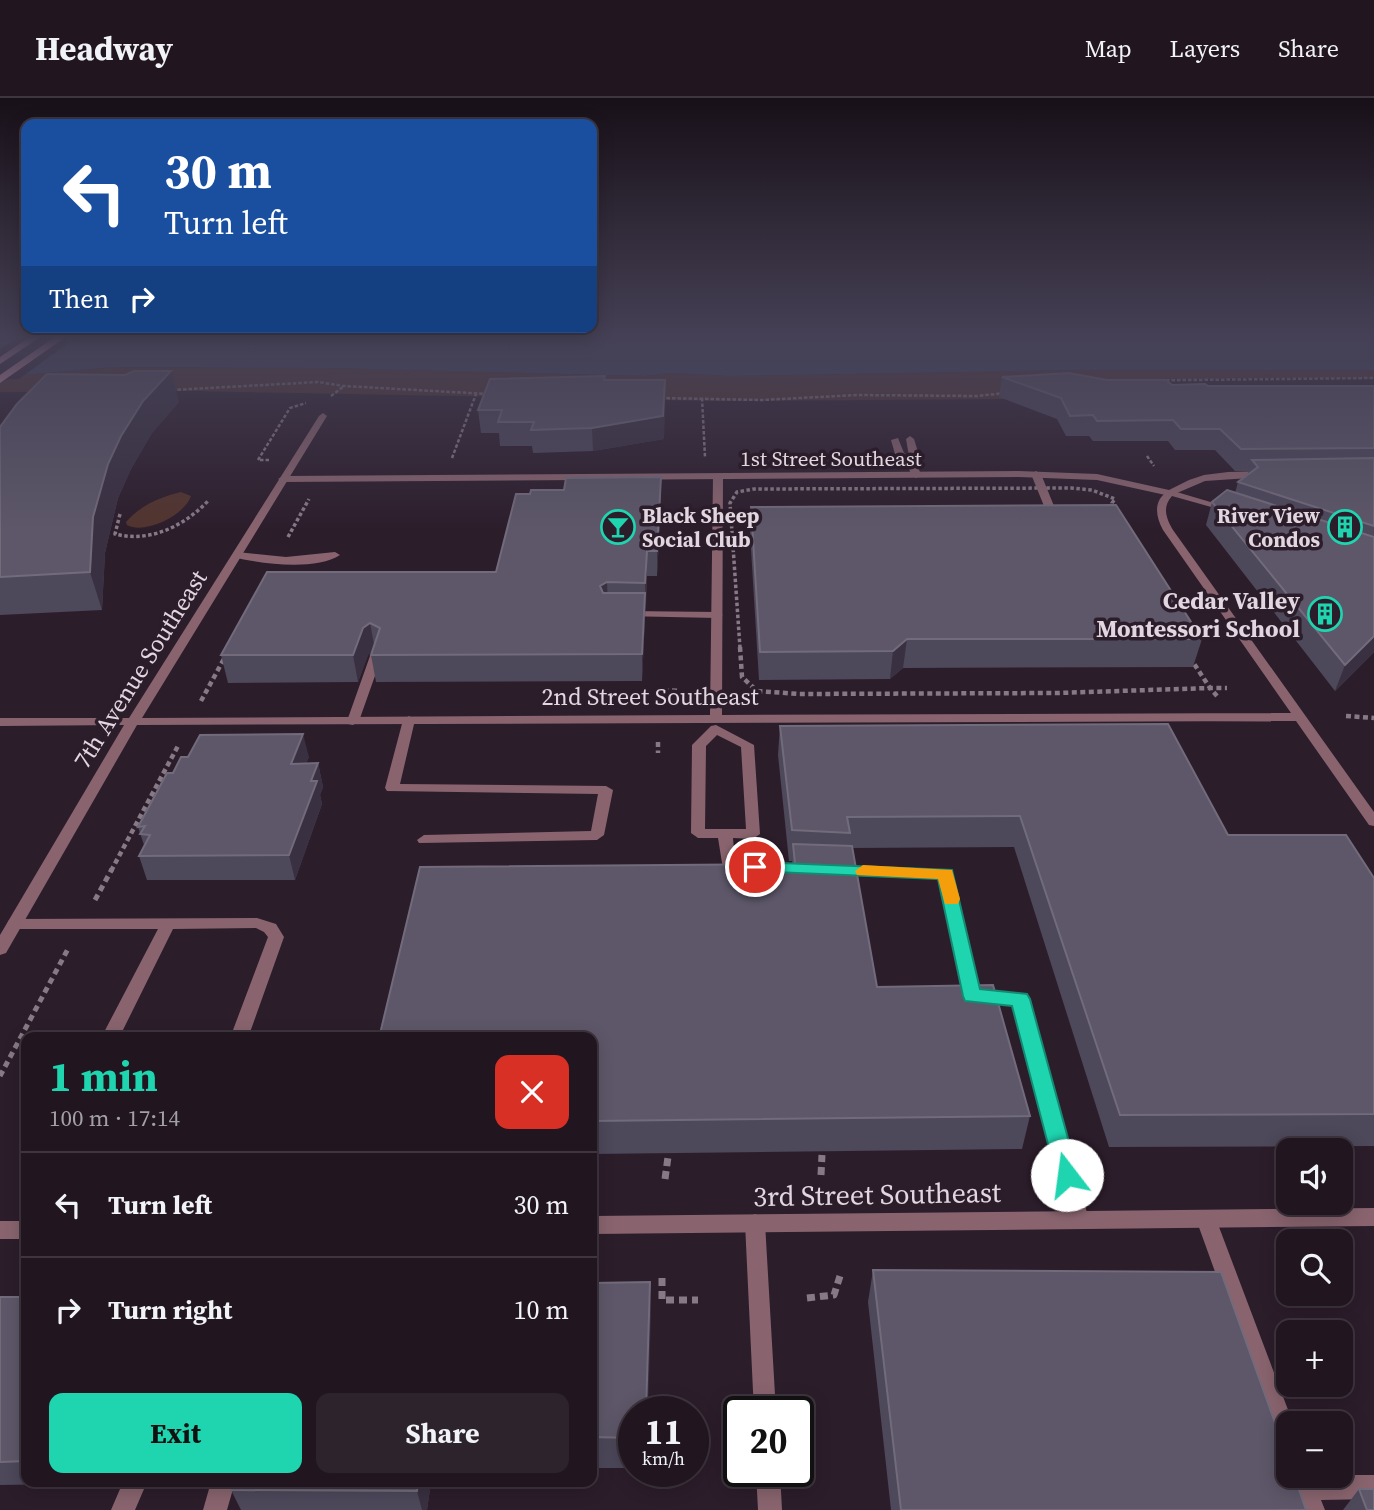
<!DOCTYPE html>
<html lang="en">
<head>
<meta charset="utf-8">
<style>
	body { margin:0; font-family:"Source Serif 4",serif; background:#2d232d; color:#f1f3f6; height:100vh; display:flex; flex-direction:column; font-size:26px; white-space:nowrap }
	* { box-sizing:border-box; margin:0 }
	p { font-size:23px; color:#a29fa5 }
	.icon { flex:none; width:38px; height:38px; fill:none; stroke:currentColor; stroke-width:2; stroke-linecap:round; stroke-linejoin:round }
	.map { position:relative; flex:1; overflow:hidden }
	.panel { position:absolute; left:21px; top:934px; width:576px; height:455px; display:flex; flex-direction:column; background:#211620; border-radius:14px; box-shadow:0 4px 18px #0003,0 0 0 2px #3e353e }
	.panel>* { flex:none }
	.banner { position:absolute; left:21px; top:21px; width:576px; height:214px; border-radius:14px; box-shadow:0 4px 18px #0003,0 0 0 2px #3e353e; background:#1a4fa0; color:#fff; overflow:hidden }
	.fabs { position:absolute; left:1276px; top:1040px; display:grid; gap:14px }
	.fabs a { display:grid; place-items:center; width:77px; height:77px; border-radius:14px; background:#211620; box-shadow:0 4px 18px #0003,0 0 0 2px #3e353e; font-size:35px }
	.speed { position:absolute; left:618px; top:1298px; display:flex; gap:14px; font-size:35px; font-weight:700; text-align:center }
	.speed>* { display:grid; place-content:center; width:91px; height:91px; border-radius:50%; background:#211620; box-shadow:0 4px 18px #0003,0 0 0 2px #3e353e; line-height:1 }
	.speed small { font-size:18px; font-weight:400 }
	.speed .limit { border:4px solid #111; border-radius:10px; background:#fff; color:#111 }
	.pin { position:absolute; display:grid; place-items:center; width:60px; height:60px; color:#fff; margin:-30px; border:4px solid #fff; border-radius:50%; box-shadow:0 2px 7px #0007 }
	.me { position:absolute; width:77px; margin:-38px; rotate:345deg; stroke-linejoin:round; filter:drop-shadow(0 0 5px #0008) }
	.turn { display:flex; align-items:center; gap:24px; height:147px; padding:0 28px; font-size:32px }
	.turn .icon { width:91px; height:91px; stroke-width:2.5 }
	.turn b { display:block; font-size:49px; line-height:60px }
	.then { display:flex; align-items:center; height:66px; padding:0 28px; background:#0003; gap:14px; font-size:26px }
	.round { display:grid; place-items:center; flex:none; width:74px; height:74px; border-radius:14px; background:#2d232d }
	.overview { display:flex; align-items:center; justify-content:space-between; height:119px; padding:0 28px }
	h1 { font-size:42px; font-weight:700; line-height:52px; color:#1ed5b0 }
	.button { display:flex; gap:14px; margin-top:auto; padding:14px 28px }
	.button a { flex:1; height:80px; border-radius:14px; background:#1ed5b0; color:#111; font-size:28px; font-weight:700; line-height:80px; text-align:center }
	.button a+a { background:#2d232d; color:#f1f3f6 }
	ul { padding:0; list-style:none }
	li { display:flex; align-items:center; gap:21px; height:105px; padding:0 28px; border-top:2px solid #3e353e }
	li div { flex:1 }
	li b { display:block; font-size:26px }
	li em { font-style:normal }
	header { display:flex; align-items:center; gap:42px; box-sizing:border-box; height:98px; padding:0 35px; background:#211620; border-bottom:2px solid #3e353e }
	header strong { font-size:33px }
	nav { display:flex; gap:38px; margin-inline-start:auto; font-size:24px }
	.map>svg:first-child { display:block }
</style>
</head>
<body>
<header>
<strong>Headway</strong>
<nav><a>Map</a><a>Layers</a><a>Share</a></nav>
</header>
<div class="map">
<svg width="1374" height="1412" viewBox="0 0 1374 1412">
	<rect width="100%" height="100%" fill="#2c1d2b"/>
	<path fill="#52342e" d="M115,269L328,270L645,278L669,275L729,278L1078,272H1374V281L1261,280L1109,283L1099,288L1003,301L719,303L193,293L0,294V279Z
		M181,394L191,398C185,417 145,437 127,427L126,424C141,407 160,399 181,394Z"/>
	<path fill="#404c69" d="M0,236H1374V272H1078L729,278L669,275L645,278L328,270L115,269L0,279Z"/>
	<path fill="#2c1d2b" d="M23,236H81L19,281L0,282V251Z"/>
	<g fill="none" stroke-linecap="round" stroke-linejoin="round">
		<path stroke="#877a86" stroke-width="2.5" stroke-dasharray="3.5 2" stroke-linecap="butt" d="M1100,283L1374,280
			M172,292L318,284L344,288L488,296
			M331,298L344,288
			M661,300L762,302L857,297L977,298L1005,295
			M702,300L705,359
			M1147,358L1154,368
			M452,360L476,296
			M269,362H258L290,310L306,305"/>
		<path stroke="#877a86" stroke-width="3.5" stroke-dasharray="3.5 2.5" stroke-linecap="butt" d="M120,416L115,436C150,445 184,428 208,403
			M288,439L309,401
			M740,550L730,405L737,394L754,391L1071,390L1092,392L1115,401L1112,405C1120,438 1148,459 1163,489C1173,509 1172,531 1184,550"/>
		<path stroke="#877a86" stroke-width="4.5" stroke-dasharray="5 3.5" stroke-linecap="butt" d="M740,549L742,579L757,593L799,596L1057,595L1210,590L1183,549
			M1217,598L1210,590H1227
			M662,599V592L680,593
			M201,603L225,559
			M1346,618L1374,620
			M658,644V655
			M111,773L179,646"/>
		<path stroke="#877a86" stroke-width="5" stroke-dasharray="6 4.5" stroke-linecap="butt" d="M95,802L112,771
			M0,978L69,849"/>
		<path stroke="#877a86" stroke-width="7" stroke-dasharray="8 5" stroke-linecap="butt" d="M821,1077L822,1057
			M665,1081L668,1059
			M662,1180V1202H698
			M807,1200L834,1197L840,1178"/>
		<path fill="#89646f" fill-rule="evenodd" d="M910,338L914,341L919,357L916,363L921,377L916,380L911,377L907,364L895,356L891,342L898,340L904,355L909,358L906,341Z
			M1036,373L1041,376L1054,408L1048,415L1034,416L1029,413L1044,408L1031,376Z
			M769,414L772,415V419L718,421L713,418L718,415Z
			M237,454L286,459L335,454L340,457C316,473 261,466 233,459L232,457Z
			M627,513L717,514L723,517L717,520L623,518V514Z
			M376,554L382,558L359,623L353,627L348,626L347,623L370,558Z
			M409,618L415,622L400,686L606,688L613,692L604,737L597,742L419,745L417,742L424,737L591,733L598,696L387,693L385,690L403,622Z
			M716,627L754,647L760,736L753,741L733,740L735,764L748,766L750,769L743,774L723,771L718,740H698L691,735L692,647L711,628ZM717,637L741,649L746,731H705L706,648Z
			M840,767L951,773L979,892L1020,895L1026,897L1028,901L1089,1122L1086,1128L1079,1131L1072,1128L1069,1122L1013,907L972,904L966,902L964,898L939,781L835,775L833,772Z
			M257,820L276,826L284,839L248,940H230L268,839L264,834L256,830L173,831L119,940H101L158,831H15L9,830L7,826L9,822L15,821Z
			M1206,1112L1213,1115L1216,1121L1293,1325H1288V1355L1280,1351L1276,1343L1196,1121L1199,1115Z
			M1288,1377H1374V1401L1321,1402L1325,1412H1301Z
			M123,1384H147L135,1412H111Z
			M211,1384H235L227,1412H203Z"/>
		<path fill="#89646f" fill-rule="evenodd" d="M323,315L327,318L142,620L710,617L713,378L718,375L723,378L722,617L1291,615L1163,432C1155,417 1153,401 1170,392L1234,411L1229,414L1172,398C1162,409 1166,420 1173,432L1374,714V728L1369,727L1296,623L137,627L6,855L0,857V837L124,627L0,628V620H129L319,318Z
			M755,1116L762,1119L765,1125L776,1314H754L745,1125L748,1119Z
			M756,1374H780L782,1412H758Z"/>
		<path fill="#89646f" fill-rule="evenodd" d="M1019,373L1097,376L1169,392L1189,382L1204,377L1228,374L1264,373L1269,376L1264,379L1205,383L1170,398L1097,382L1019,379L283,384L278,381L283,378Z
			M1374,1110V1128L592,1136V1118Z
			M0,1123H26V1141H0Z"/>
		<path fill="#f1a5bc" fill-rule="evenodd" d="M34,236H45L0,266V259Z
			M59,236H70L0,285V277Z"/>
	</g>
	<path fill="#4d485a" d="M125,277L179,304L152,335L131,371L118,400L105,455L102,512L0,517V329Z
		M1002,279L1107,282L1208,288H1374V554L1335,593L1206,427L1212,404L1235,395L1238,384L1247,377L1249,373H1235L1215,352H1175L1168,343H1093L1089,338H1066L1057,321L999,299Z
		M605,282H665L664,341L593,353L533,355L532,348H500L499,335H481L478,312Z
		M661,379V403L657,478H647L642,583L376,584L371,557L372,554L368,557L358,584L228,585L221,557L496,474L530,396Z
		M751,409L1202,541L1193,569L903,570L890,581L759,582L750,435Z
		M780,628L1228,737L1374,780V1048L1109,1049L1014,749L852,750L877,889L1030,1018L1022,1051L592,1056V940L792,766V763H789L778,657Z
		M309,659L306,665H318L323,689L320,697L322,706L295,782H147L139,758L144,747L138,729L173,675Z
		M873,1172L1306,1412H891L868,1204Z
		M592,1185L651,1216L634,1314V1370H592Z
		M0,1199H26V1384H66L65,1386L0,1387Z
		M431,1384L427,1412H241L231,1392Z
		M1359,1391L1374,1412H1343Z"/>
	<path fill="#393041" d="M171,273L179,304L152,335L131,371L118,400L105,455L102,512L90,474L93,419L108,366L121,338L143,303Z
		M665,282L664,341L593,353L592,330Z
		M661,379V403L657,478V453Z
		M647,453V478L646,511L645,485Z
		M607,484L608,510L600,488Z
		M645,495V521L642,583V556Z
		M370,525L375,552L368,557L358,584L353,557L363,530Z
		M1374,538V554L1335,593L1345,567Z
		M907,541L903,570L890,581L893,553Z
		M303,636L309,659L297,689L291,666Z
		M318,665L323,689L320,697L322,706L295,782L289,757L311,683Z
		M650,1184L651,1216L648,1314H646Z
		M418,1384H431L427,1412H422L417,1393Z"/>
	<path fill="#5d5769" stroke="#726b7c" stroke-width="2" d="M134,273H171L143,303L121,338L108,366L93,419L90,474L0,479V329L17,306L47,276L125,277Z
		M1069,275L1107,282H1166L1172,287L1205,286L1208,288H1374V350L1241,351L1220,331H1181L1173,322L1097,323L1093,317L1070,318L1061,300L1002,279Z
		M605,278L604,282H665L663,318L592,330L531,332L534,324H498L502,312H478L490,281Z
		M1374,360V428L1238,384L1258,369L1252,362Z
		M661,379L657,453H647L645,485L607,484L600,488L603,495H645L642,556L371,557L380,530L370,525L363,530L353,557H221L267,474H496L516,396H530L531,392H564L566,380Z
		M1227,392L1374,439V538L1345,567L1212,404Z
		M1116,407L1202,541H907L893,553L760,554L751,409Z
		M1168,626L1228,737H1346L1374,780V1016L1120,1017L1020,718L847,719L850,735L792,732L780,628Z
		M303,636L291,666L318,665L311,683H317L289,757L139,758L150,737L140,736L145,728L138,729L167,675H173L181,659H188L200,637Z
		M793,746L852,748L877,889L993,887L1030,1018L592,1023V940H379L420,769L795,766Z
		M873,1172L1221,1174L1288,1361V1377H1294L1306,1412H901Z
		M650,1184L646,1314H634V1340L592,1339V1185Z
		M0,1199H26V1363L0,1364Z
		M233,1384H418L417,1393L231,1392Z
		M1359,1391H1374V1412H1367Z"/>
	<linearGradient id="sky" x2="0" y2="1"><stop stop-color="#181018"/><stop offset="0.55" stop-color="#454055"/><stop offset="1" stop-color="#454055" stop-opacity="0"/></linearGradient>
	<rect width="1374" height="433" fill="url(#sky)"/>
	<path fill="#1ed5b0" stroke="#148a72" stroke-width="2" d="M755,764L952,772L980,891L1027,896L1030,901L1078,1077L1075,1084L1067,1086L1059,1084L1056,1077L1012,908L965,903L963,898L938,781L749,773L747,769Z"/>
	<path fill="#f59e0b" d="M863,767L952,772L960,801L958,806H945L938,781L857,777L855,773Z"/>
	<defs>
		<g id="bar-ring" transform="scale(1.75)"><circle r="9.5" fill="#2c1d2b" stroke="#1ed5b0" stroke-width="1.5"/><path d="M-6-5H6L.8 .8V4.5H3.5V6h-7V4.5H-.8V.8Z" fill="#1ed5b0"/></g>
		<g id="building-ring" transform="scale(1.75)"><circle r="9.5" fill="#2c1d2b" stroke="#1ed5b0" stroke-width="1.5"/><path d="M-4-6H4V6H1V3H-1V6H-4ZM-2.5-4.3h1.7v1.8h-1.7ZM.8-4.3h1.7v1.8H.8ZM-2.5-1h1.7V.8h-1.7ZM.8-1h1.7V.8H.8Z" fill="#1ed5b0"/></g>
	</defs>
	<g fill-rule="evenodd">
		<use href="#bar-ring" x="618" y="429"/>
		<use href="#building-ring" x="1345" y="429"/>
		<use href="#building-ring" x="1325" y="516"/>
	</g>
	<g text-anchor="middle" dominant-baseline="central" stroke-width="7" stroke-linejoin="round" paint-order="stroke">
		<g font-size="21" fill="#e2d7e1" stroke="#2c1d2b">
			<text x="831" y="360">1st Street Southeast</text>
		</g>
		<g font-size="21" font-weight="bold" fill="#e2d7e1" stroke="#2c1d2b" text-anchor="start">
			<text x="642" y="417">Black Sheep<tspan x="642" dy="24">Social Club</tspan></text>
			<text x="1320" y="417" text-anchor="end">River View<tspan x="1320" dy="24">Condos</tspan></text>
		</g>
		<g font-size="24" font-weight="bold" fill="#e2d7e1" stroke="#2c1d2b" text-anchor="end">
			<text x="1300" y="502">Cedar Valley<tspan x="1300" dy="28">Montessori School</tspan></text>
		</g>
		<g font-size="24" fill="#e2d7e1" stroke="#2c1d2b">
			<text transform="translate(140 571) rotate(-58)">7th Avenue Southeast</text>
			<text x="650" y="598">2nd Street Southeast</text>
		</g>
		<g font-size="28" fill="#e2d7e1" stroke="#2c1d2b">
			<text transform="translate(877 1096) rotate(-1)">3rd Street Southeast</text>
		</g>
	</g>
</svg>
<div class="fabs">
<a><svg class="icon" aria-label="sound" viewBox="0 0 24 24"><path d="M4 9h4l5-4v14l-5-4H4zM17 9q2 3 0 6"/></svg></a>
<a><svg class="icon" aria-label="search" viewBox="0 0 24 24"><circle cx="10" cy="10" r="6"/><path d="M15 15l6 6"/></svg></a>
<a>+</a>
<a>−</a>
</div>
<div class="speed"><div>11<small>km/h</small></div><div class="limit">20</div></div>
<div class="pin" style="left:755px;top:769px;background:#d93025"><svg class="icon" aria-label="arrive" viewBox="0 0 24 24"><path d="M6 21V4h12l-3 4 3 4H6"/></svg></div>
<svg class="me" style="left:1067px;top:1077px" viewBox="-20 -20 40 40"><circle r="19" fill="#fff"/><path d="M0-13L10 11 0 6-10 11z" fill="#1ed5b0"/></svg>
<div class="banner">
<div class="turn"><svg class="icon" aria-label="left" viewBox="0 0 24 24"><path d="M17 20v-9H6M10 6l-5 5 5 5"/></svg><div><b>30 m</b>Turn left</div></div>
<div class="then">Then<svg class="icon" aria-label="right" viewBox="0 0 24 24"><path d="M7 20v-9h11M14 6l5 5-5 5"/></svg></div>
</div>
<section class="panel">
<div class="overview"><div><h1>1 min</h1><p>100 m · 17:14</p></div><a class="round" style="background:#d93025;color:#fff"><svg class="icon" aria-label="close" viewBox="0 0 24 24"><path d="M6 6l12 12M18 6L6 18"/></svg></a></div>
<ul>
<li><svg class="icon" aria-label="left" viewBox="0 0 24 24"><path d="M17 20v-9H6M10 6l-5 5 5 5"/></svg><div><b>Turn left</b></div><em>30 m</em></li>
<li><svg class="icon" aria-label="right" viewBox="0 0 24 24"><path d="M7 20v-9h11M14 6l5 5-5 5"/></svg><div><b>Turn right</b></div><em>10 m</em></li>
</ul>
<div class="button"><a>Exit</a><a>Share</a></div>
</section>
</div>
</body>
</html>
